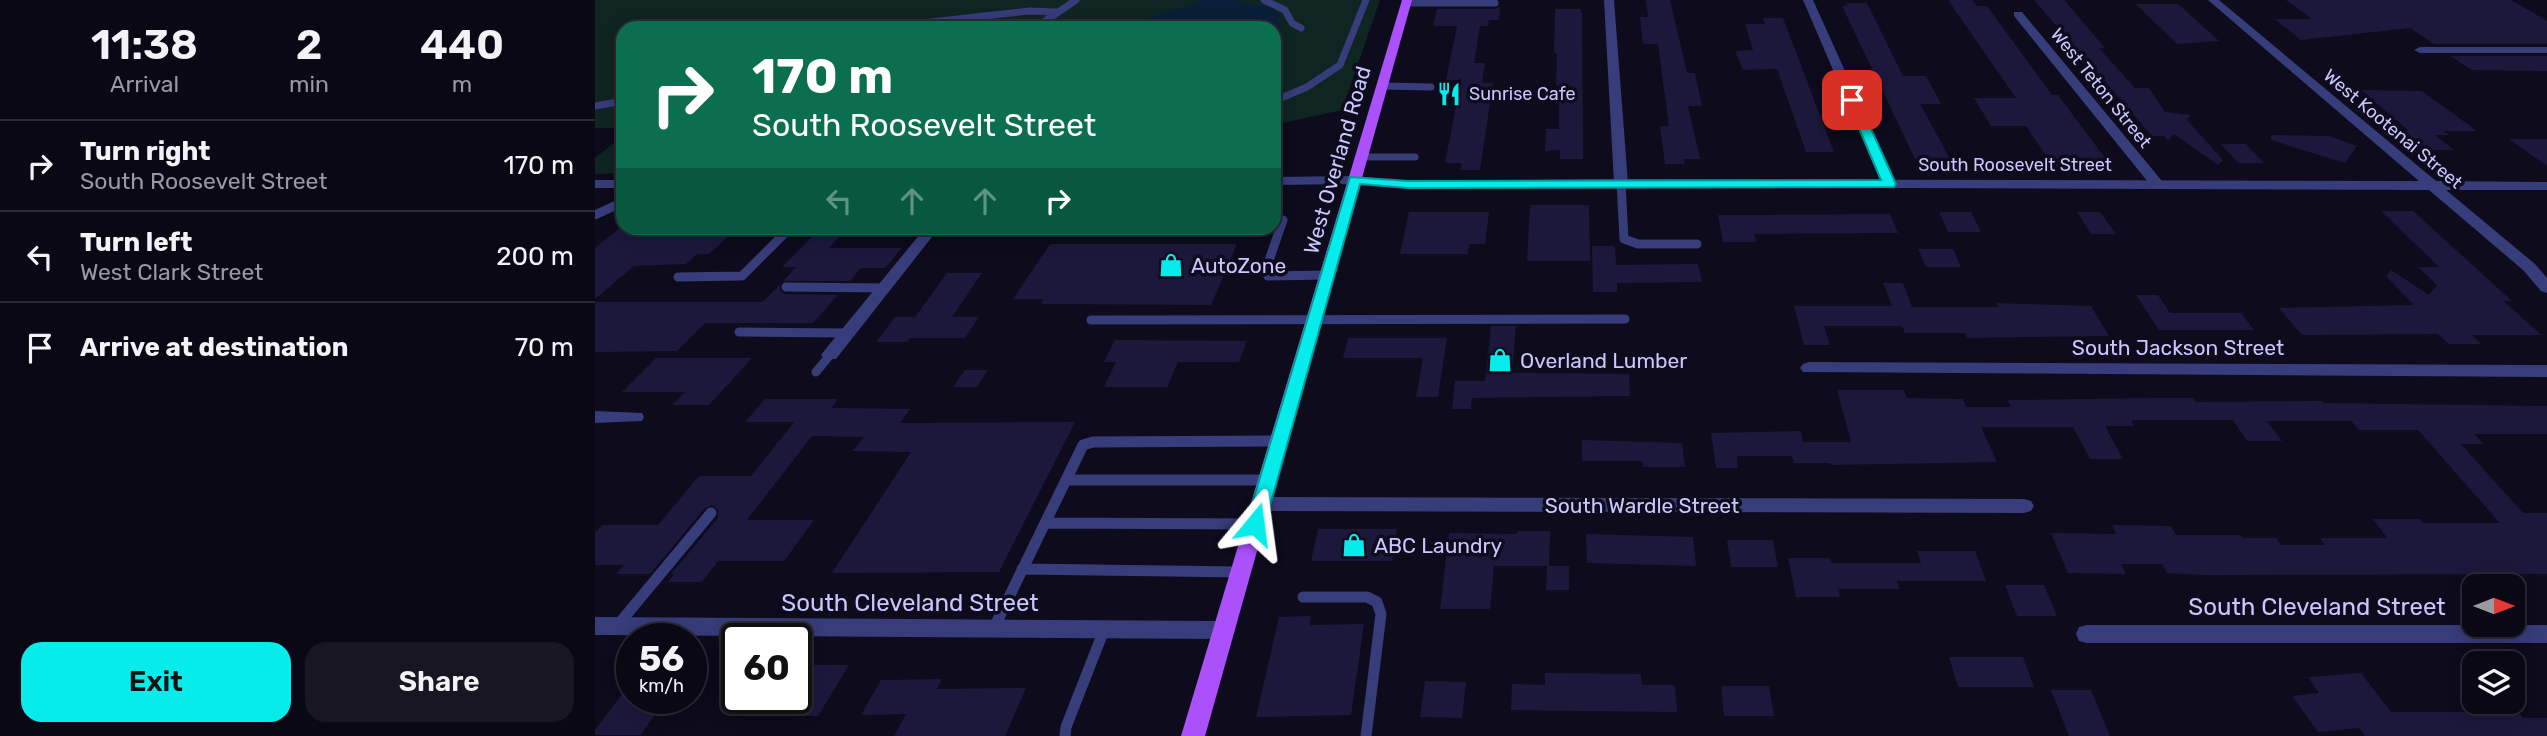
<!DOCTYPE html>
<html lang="en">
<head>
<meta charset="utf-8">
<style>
	body { margin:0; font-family:Rubik,sans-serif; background:#181622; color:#f1f3f6; height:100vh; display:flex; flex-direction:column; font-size:26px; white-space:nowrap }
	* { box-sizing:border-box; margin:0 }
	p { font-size:23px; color:#999aa0 }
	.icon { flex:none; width:38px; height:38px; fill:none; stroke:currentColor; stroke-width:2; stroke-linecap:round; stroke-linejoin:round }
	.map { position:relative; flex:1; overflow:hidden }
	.panel { display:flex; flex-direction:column; background:#0a0815; width:595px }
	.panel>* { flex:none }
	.top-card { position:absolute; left:21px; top:21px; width:665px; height:214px; border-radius:21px; box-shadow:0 4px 18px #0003,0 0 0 2px #2a2934; background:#0b6e4f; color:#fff; overflow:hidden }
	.needle { width:46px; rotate:90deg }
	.buttons { position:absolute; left:1867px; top:574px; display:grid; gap:14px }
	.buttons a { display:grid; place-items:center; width:63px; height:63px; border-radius:14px; background:#0a0815; box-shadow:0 4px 18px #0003,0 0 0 2px #2a2934; font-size:35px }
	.speed { position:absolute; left:21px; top:623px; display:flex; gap:14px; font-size:35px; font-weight:700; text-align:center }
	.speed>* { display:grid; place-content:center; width:91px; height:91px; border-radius:50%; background:#0a0815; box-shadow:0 4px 18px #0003,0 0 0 2px #2a2934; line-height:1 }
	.speed small { font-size:18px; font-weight:400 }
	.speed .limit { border:4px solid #111; border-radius:10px; background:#fff; color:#111 }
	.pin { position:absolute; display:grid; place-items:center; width:60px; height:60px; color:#fff; margin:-30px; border-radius:14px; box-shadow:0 4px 10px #0006 }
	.me { position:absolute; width:77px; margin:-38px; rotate:16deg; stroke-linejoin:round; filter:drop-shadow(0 0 5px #0008) }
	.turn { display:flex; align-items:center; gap:24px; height:147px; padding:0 21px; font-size:32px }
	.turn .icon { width:91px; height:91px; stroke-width:2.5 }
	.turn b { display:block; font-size:49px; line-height:60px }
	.lanes { display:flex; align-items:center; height:66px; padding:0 21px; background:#0003; justify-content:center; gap:35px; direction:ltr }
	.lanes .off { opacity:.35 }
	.eta { display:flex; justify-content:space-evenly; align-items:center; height:119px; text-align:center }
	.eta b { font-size:42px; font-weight:600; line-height:49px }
	.primary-button { display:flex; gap:14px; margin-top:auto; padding:14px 21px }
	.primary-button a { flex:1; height:80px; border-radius:21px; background:#05eceb; color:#111; font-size:28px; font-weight:600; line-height:80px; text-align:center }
	.primary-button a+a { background:#181622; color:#f1f3f6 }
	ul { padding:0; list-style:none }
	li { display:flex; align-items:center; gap:21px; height:91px; padding:0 21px; border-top:2px solid #2a2934 }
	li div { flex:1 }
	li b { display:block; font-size:26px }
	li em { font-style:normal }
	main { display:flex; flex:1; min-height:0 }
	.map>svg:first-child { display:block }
</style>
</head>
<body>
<main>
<section class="panel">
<div class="eta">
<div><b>11:38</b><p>Arrival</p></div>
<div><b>2</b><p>min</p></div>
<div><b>440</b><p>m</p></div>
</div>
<ul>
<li><svg class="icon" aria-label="right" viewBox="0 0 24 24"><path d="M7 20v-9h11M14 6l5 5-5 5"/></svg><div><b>Turn right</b><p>South Roosevelt Street</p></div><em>170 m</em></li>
<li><svg class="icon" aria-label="left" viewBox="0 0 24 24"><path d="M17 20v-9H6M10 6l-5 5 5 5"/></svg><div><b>Turn left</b><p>West Clark Street</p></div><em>200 m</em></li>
<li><svg class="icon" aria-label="arrive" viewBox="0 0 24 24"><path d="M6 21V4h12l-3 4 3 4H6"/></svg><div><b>Arrive at destination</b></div><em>70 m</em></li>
</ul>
<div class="primary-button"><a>Exit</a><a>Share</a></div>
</section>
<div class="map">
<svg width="1952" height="736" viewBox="0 0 1952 736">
	<rect width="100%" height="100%" fill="#0d0b1c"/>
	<path fill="#0f2522" d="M0,0H785L747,110L679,125V28H28V128H0Z
		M28,136V173L0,174V158Z"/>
	<path fill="#091f37" d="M608,0H640L680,8L684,14L683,24L688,30L679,37V28H602L604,25L602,22L539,26L556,17Z"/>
	<path fill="#1c183c" d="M1051,0H1075L1092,73H1100L1107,106H1093L1105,159H1089L1090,164H1070L1065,126H1074L1063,44H1048L1045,17H1053Z
		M1353,0H1377L1382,6H1392L1457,95H1463L1516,166H1458L1431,126H1396L1379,98H1421Z
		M1439,0H1469L1510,48H1504L1540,88H1554L1570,112L1596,115L1592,120L1628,160L1623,165L1579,134L1573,141L1569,136H1557Z
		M1691,0H1916L1952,21V44H1839L1815,28L1706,40L1680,19H1717Z
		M1250,3H1272L1308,76H1331L1346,104H1325L1355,159H1320L1247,6H1252Z
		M1541,4H1583L1624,41L1582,44Z
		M905,6L904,20H894L893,26H885L879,63H890L887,83H898L885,170H865L867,163H850L866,80H851L862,26H838L842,9H900Z
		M960,9H985L987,13L988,159H965V150L950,151L951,129H964V86H961L962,53H959Z
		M1168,18H1188L1239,152H1211L1182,69L1148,70L1140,51L1158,50L1150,24H1170Z
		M1855,56H1952V71L1877,70Z
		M1766,90L1827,91L1882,131H1848L1854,135H1840L1859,150H1827L1802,130H1813Z
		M1676,135L1734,136L1762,146L1750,163L1676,140Z
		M1914,139H1952V166Z
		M1626,144H1651L1669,163H1643Z
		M935,205H994L995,261H932Z
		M1786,211H1818L1917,301H1908L1947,335H1877L1886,344H1854L1843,334L1707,335L1684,308L1819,305L1791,276L1796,270L1834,295L1842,285L1823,267H1844Z
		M814,212H894L890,244H874L873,254H805Z
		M1344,212H1376L1386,232H1353Z
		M1482,212H1505L1521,234H1496Z
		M1295,214L1303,233L1159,234L1161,242H1128L1123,215Z
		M25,228H143L114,254H102L91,264L39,266L0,299V248Z
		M226,228H253L234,248H307L290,268H266L255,281H188L201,267H187Z
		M455,244H642L616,305L446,304L449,299H418Z
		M997,246H1020L1021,265L1103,264L1107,282L1022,283V292H998Z
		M1323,249H1358L1366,267H1331Z
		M352,273H387L357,317H384L370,338H315L312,342H281L300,317H320Z
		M1288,283H1308L1317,307H1403L1401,303L1496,306L1514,336L1372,338L1370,333H1310L1307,326H1229L1235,345H1209L1199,306H1297Z
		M185,284V291L190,294L243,295L218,323H110L82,351L0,352V302H168Z
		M1541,295H1563L1575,313H1646L1659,330H1564Z
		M896,326H921L917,373L1034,374L1035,396L877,398L876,409H857L860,381H890Z
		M753,338H852L843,397H821L828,358H748Z
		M520,340L652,341L644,362H583L572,387H509L521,362H509Z
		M61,358H157L114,405H77L90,392H27Z
		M370,370H393L382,387H358Z
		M1242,390H1309L1312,398L1368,399L1371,407H1416L1413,400L1553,398H1598L1601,402L1727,401L1729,403L1952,406V434H1879L1889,444H1866L1928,513H1952V574L1611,575L1572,573L1567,564H1526L1531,574L1473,573L1456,533L1521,534L1517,525L1576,526L1581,535H1646L1647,538H1681L1686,545H1730L1725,538H1792L1778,519H1825L1828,523H1905L1823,430H1764L1756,421H1672L1687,441H1652L1638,420H1536L1539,426H1510L1528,459H1495L1478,427H1386L1402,462L1236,465L1235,463H1199L1197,456H1142L1143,468H1121L1116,433L1206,431L1208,442H1256Z
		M170,399H243L236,408L315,409L305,423L480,422L404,572L237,573L316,452L257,451L269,437L217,436L152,520H219L189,561H123L107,582H73L79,574H76L123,518V510L117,505L110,508L55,574H21L29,565H0V533L7,525H63L104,476H156L199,422H150Z
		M987,440L1087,443L1090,467H1048V461H987Z
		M723,529H802L797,561H716Z
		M922,531H955L954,566H899L895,609H845L854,533L922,534Z
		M991,534L1098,537L1101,566L992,563Z
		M1132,540H1178L1183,567H1136Z
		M1322,551H1380L1391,581H1302L1305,589H1243L1245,597H1201L1193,558H1235L1237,563H1326Z
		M952,566H974V590H951Z
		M1410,585H1449L1462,616H1422Z
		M716,616L715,625L769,624L756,715L661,717L684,617Z
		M1354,657H1428L1439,687H1363Z
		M201,665H254L223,716H139L151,698H201Z
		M950,673L1046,674L1047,685H1080L1082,712L916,710L917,684L950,685Z
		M1766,673L1796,712H1892L1885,702H1916L1928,718H1952V736H1770L1764,728L1723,732L1697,696L1724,693L1713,677Z
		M347,679L342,689L431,688L410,736H299L311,714L266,715L286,680Z
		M37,681V698H71L46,735H0V730Z
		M830,681L871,682L867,718L825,717Z
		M1126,686H1174L1179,716H1129Z
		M1456,690H1496L1515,736H1474Z"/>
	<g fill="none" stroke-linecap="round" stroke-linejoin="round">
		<path stroke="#373c7a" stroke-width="7" d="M669,0L690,10L697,23L706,28
			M811,3H900
			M228,28L318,24L434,11L461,12
			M440,28L481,0
			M787,86L836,87
			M679,101L712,87L745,65L771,0
			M0,106L28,101
			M767,157H820"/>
		<path stroke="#373c7a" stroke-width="9" d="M1026,183L1029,239L1043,244H1102
			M0,215L28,202
			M679,219L688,220L671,269L673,276L732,275
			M83,277L147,276L195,228
			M191,287L289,288
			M496,320L1030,319
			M144,332L252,333
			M221,372L235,355"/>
		<path stroke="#373c7a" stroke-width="11" d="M471,480H673
			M450,523L660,524
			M427,569L646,572
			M708,597H772L782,602L786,614L771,736
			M22,626L116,513
			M398,630L488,445L498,442L684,441
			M470,736L471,727L509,630"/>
		<path fill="#373c7a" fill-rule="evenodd" d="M1009,0H1019L1033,183L1026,187L1019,183Z
			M1208,0H1218L1301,184L1299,187L1294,188L1287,184Z
			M1419,12H1427L1567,181V187H1557L1419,16Z
			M1952,47V53H1825L1819,50L1825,47Z
			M330,228H344L241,359H229L226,355L229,351Z
			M1214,362L1952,365V377L1208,372L1205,368L1208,364Z
			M0,411L47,413L49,417L47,421L0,423Z
			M666,497L1429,499L1436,501L1439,506L1436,511L1429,513L666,511L659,509L656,504L659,499Z
			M0,617L629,621L637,623L640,630L637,637L629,639L0,635Z
			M1492,625H1952V643H1492L1484,641L1481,634L1484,627Z"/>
		<path fill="#373c7a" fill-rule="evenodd" d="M1613,0H1624L1841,181L1952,182V190H1851L1940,264L1952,278V293L1946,291L1928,270L1834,190L1026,187L814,189L760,184L679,185V177L760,176L814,181L1026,179L1824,181Z
			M0,180H28V188H0Z"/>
		<path fill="#aa51fb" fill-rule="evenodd" d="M807,0H817L610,736H586Z"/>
	</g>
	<path fill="#05eceb" stroke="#039999" stroke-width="2" d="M1257,96L1263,100L1301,184L1299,187L814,188L765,184L670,524L667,529H654L651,524L755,177L814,181L1286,180L1252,100Z"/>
	<defs>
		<g id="restaurant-bare" transform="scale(1.89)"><path d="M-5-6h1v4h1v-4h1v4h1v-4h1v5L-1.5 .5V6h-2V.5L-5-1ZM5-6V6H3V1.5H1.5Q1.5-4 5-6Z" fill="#05eceb" stroke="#0d0b1c" stroke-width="2.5" paint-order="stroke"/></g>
		<g id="shop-bare" transform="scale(1.89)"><path d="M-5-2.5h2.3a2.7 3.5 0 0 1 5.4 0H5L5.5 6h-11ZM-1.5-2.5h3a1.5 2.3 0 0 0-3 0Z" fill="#05eceb" stroke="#0d0b1c" stroke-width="2.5" paint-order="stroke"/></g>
	</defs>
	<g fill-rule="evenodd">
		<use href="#restaurant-bare" x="854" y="94"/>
		<use href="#shop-bare" x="576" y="265"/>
		<use href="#shop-bare" x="905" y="360"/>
		<use href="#shop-bare" x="759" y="545"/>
	</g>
	<g text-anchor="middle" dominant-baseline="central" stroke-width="7" stroke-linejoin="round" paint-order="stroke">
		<g font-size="18" fill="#c8c7fe" stroke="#0d0b1c">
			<text transform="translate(1506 88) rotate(51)">West Teton Street</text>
			<text transform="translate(1798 129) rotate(40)">West Kootenai Street</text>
			<text x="1420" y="165">South Roosevelt Street</text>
		</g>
		<g font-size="18" fill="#c8c7fe" stroke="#0d0b1c" text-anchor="start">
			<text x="874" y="94">Sunrise Cafe</text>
		</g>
		<g font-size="21" fill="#c8c7fe" stroke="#0d0b1c">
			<text transform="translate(742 160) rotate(-74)">West Overland Road</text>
			<text x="1583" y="347">South Jackson Street</text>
			<text x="1047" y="505">South Wardle Street</text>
		</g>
		<g font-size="21" fill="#c8c7fe" stroke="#0d0b1c" text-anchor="start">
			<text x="596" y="265">AutoZone</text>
			<text x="925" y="360">Overland Lumber</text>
			<text x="779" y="545">ABC Laundry</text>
		</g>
		<g font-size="24" fill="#c8c7fe" stroke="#0d0b1c">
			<text x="315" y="603">South Cleveland Street</text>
			<text x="1722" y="607">South Cleveland Street</text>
		</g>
	</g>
</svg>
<div class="buttons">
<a><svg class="needle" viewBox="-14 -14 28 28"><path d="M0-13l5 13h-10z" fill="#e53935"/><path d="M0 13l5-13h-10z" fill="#999aa0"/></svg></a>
<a><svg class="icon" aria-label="layers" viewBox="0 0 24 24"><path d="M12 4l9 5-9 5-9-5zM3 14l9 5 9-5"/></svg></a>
</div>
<div class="speed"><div>56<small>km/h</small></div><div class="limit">60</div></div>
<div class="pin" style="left:1257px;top:100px;background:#d93025"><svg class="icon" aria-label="arrive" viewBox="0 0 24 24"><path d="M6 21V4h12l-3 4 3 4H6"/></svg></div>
<svg class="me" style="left:660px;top:524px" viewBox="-20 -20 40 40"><path d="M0-17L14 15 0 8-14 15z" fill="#05eceb" stroke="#fff" stroke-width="4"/></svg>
<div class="top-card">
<div class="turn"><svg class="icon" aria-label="right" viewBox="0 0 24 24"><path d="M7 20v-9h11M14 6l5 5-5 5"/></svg><div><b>170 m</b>South Roosevelt Street</div></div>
<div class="lanes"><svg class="icon off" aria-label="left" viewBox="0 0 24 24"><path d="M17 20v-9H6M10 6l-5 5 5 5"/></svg><svg class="icon off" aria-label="ahead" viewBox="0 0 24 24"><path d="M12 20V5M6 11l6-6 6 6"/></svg><svg class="icon off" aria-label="ahead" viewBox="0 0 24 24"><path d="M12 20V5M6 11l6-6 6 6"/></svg><svg class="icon" aria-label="right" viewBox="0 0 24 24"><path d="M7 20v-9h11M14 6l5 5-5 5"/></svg></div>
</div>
</div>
</main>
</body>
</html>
